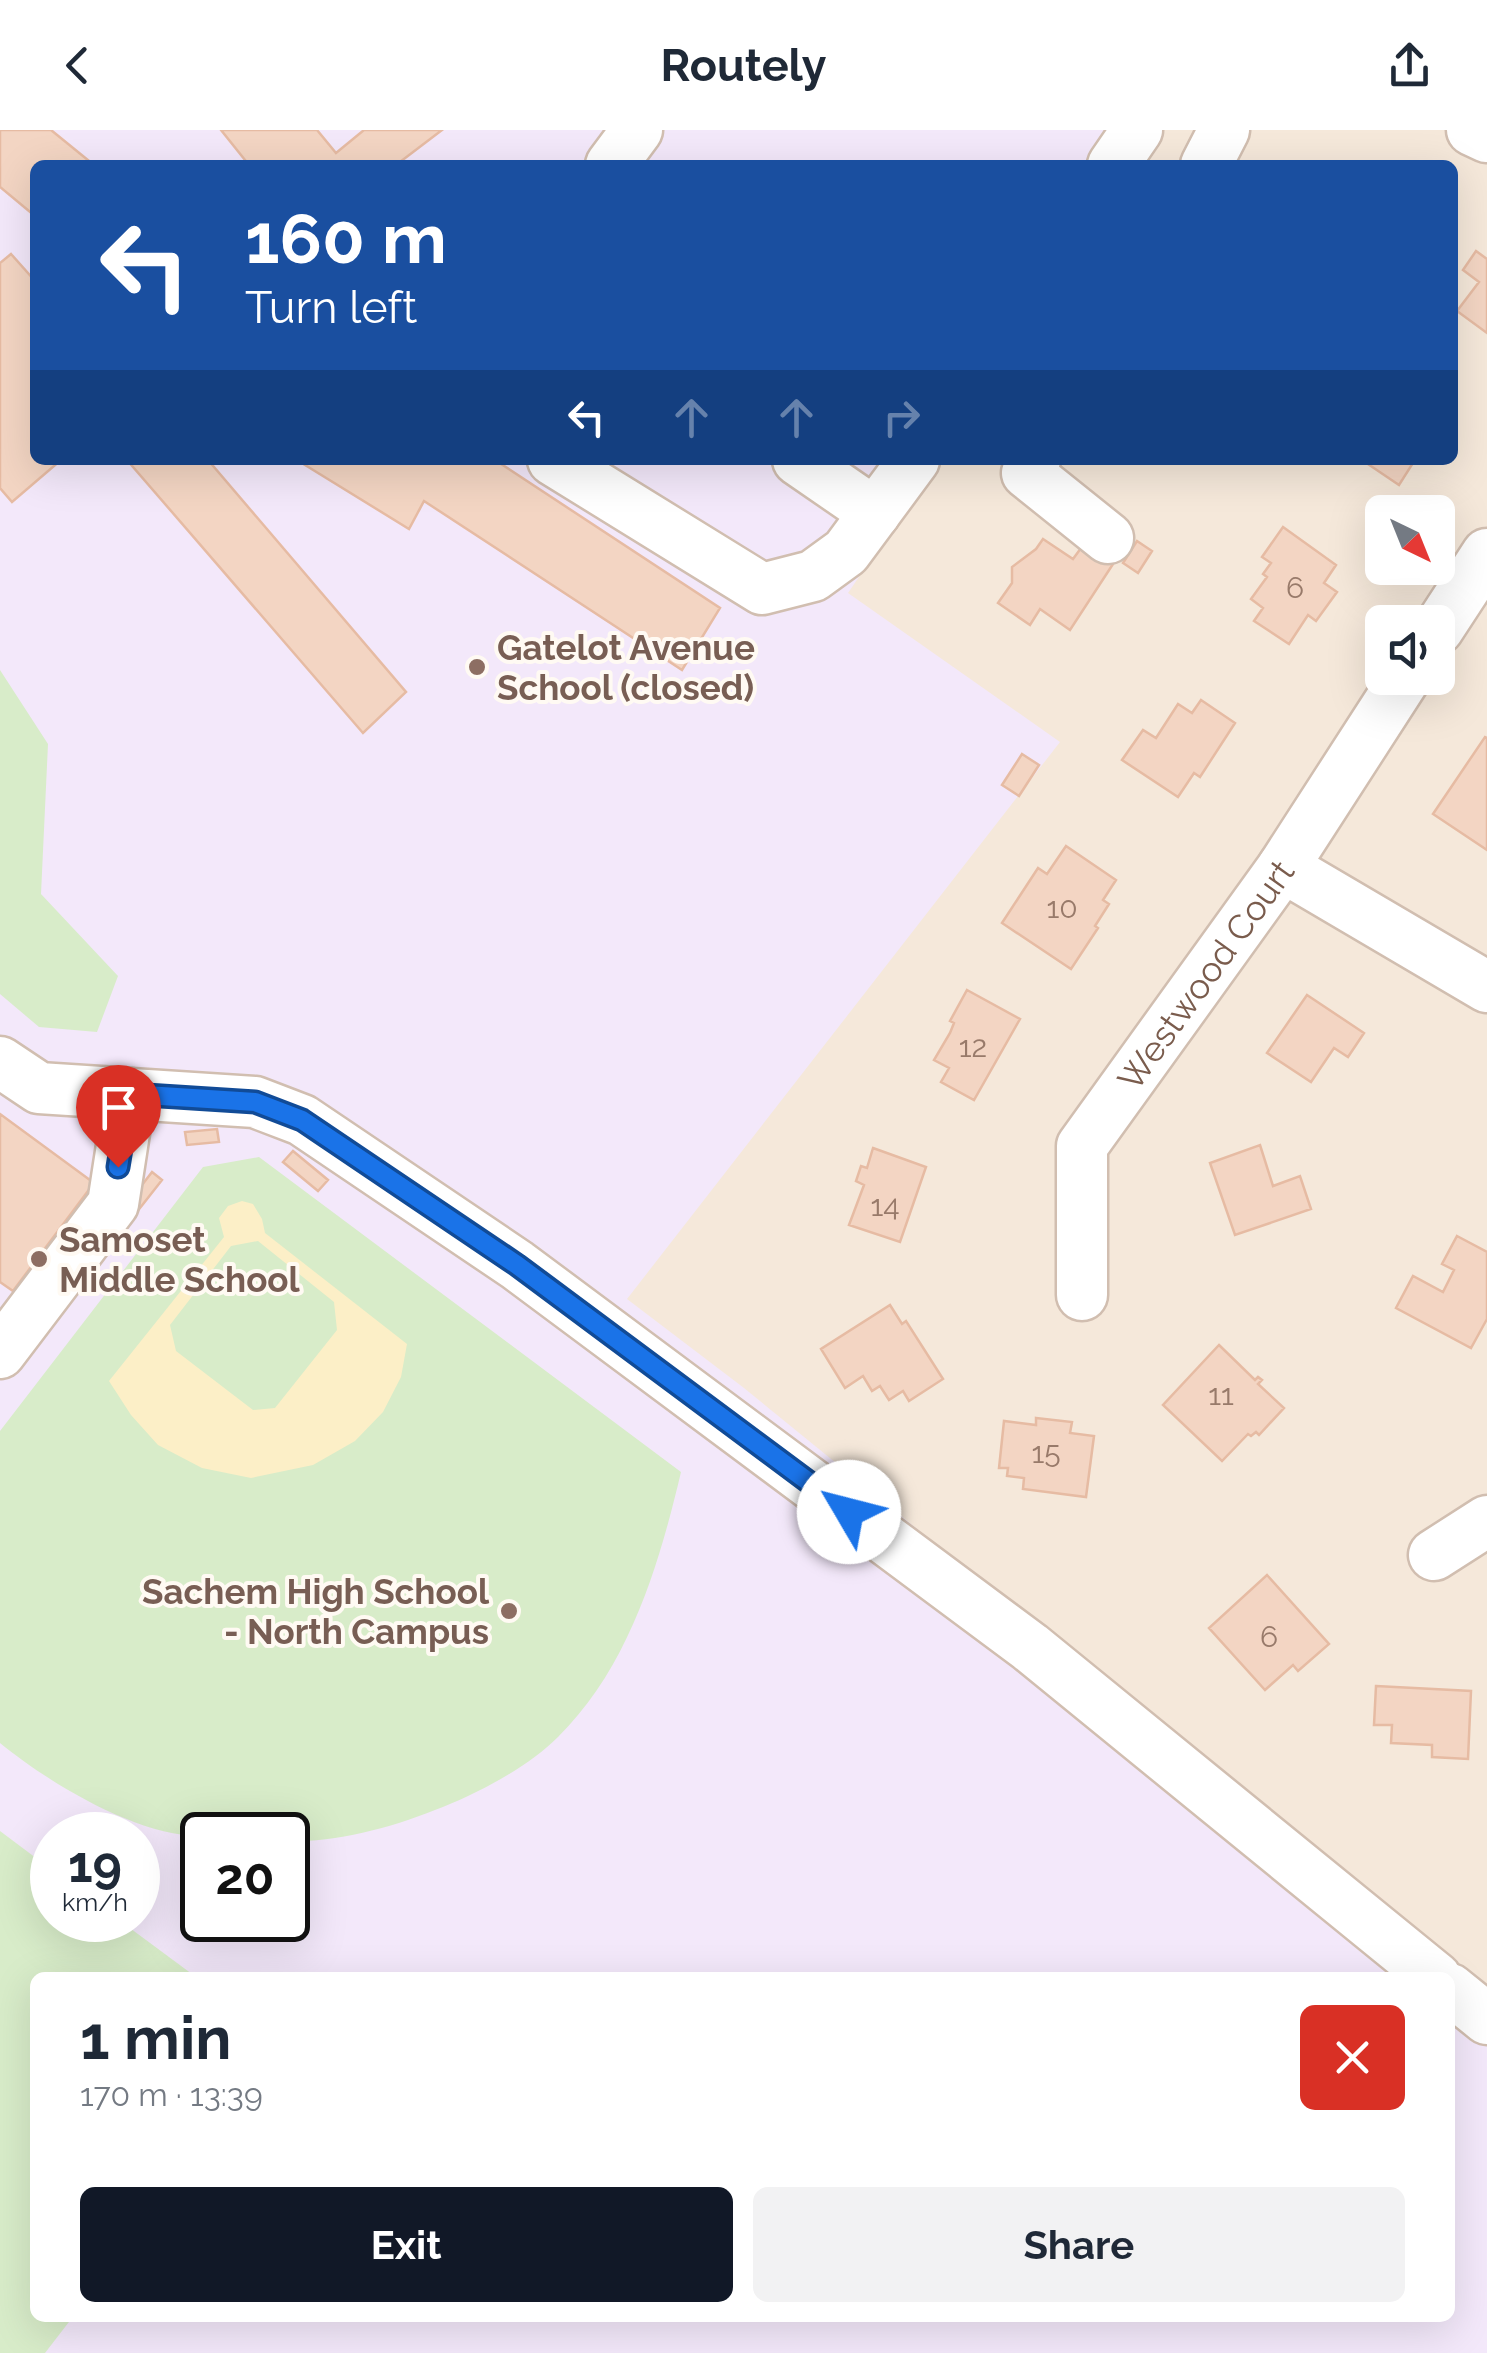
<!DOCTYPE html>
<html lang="en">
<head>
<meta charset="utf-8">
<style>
	body { margin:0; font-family:Raleway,sans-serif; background:#f2f2f3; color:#1f2937; height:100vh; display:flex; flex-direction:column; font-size:38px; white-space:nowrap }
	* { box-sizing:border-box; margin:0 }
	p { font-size:32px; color:#747a83 }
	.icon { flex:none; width:55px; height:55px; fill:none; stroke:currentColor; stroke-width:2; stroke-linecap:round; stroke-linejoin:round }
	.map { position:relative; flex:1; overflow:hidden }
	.details { position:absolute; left:30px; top:1842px; width:1425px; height:350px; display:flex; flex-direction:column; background:#fff; border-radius:15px; box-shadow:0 10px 40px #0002 }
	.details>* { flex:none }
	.hud { position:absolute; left:30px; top:30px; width:1428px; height:305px; border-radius:15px; box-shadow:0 10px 40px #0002; background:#1a4fa0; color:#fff; overflow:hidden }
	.needle { width:65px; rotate:137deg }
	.fabs { position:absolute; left:1365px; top:365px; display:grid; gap:20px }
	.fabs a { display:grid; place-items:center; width:90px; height:90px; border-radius:15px; background:#fff; box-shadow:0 10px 40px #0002; font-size:50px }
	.speed { position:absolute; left:30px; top:1682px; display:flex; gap:20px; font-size:50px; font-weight:700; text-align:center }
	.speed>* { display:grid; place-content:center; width:130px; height:130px; border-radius:50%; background:#fff; box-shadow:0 10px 40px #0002; line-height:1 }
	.speed small { font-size:25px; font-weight:400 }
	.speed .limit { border:5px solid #111; border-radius:15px; background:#fff; color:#111 }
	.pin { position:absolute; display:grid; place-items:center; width:85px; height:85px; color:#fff; margin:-102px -42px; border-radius:50% 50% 50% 0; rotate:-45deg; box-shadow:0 0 10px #0007 }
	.pin .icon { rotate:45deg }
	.me { position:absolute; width:110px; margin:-55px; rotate:307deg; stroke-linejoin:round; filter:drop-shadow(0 0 8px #0008) }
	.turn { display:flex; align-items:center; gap:35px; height:210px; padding:0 50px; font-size:45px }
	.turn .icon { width:130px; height:130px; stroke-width:2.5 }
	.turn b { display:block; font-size:70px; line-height:85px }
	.lanes { display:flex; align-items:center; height:95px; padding:0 50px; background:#0003; justify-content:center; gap:50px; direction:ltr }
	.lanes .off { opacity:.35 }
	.round { display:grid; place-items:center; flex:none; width:105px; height:105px; border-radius:15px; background:#f2f2f3 }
	.headline { display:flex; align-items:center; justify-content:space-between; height:170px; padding:0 50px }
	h1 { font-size:60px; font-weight:700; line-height:75px }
	.button { display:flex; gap:20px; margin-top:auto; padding:20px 50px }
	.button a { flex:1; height:115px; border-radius:15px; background:#111827; color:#fff; font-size:40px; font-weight:700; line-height:115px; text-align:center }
	.button a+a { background:#f2f2f3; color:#1f2937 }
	header { display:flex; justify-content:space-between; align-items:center; height:130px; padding:0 50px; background:#fff; font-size:45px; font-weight:700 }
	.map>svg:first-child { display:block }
</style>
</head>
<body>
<header><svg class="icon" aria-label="back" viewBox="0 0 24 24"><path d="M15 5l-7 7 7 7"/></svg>Routely<svg class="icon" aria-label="share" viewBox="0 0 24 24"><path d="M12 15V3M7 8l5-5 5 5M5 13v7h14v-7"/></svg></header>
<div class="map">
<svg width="1487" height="2223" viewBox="0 0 1487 2223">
	<rect width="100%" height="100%" fill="#fdf6ec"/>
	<path fill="#f5e8da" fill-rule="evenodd" d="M0,0H1487V2223H0ZM35,35H1452V330H35ZM1382,382H1438V438H1382ZM1382,492H1438V548H1382ZM52,1705H138V1790H52ZM202,1705H288V1790H202ZM35,1848H1450V2188H35Z"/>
	<path fill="#f3e8fa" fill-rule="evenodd" d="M0,0H1162L1138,35H35V330H938L848,463L1060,612L627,1169L744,1258L1487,1863V2223H0ZM52,1705H138V1790H52ZM202,1705H288V1790H202ZM35,1848H1450V2188H35Z"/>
	<path fill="#d8ecc9" d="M0,540L48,614L41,764L118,846L97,902L39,897L0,864Z
		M259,1027L681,1342C659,1435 629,1537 558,1607C527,1638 475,1665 435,1680C387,1699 339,1711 288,1712V1705C259,1705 229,1706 202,1706C138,1707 49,1653 0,1613V1301L203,1037Z
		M0,1701L52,1740V1790H119L196,1847L35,1848V2188H72L45,2223H0Z"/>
	<path fill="#fcefc7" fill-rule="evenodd" d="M242,1071L253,1074L262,1089L265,1103L407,1214L401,1247L383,1282L355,1311L313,1335L251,1348L202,1338L158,1315L131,1285L109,1251L224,1107L219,1088L228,1076ZM258,1111L334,1172L337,1200L275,1278L253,1280L176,1221L170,1195L231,1116Z"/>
	<path fill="#f3d5c3" stroke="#e6bba3" stroke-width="2.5" d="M0,0H51L94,35H35V86L0,57Z
		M221,0H317L336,23L364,0H442L396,35H249Z
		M1476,121L1487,129V203L1457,181L1479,152L1463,140Z
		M11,124L35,151V330H61L12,372L0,358V133Z
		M127,330H208L406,562L363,603Z
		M297,330H495L720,478L682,540L424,371L409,399Z
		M1362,330H1408L1413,333L1399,355Z
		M1283,397L1336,435L1324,453L1337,462L1316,491L1308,485L1289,514L1254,491L1263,478L1251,469L1267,447L1263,444L1271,433L1262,427Z
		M1043,409L1073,429L1084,414L1113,434L1070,500L1040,479L1030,495L998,473L1012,453V437L1036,419Z
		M1137,411L1152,421L1138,443L1123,433Z
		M1201,570L1235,593L1200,647L1194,643L1178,667L1122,630L1143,600L1156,608L1178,574L1192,583Z
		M1485,607L1487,608V720L1433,684Z
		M1022,624L1039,635L1019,666L1002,655Z
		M1066,716L1116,750L1103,770L1109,774L1095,796L1098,798L1071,839L1002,793L1038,738L1047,744Z
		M967,860L1020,889L974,970L941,952L949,938L934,930L950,903L954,893L950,891Z
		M1307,865L1364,903L1348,927L1334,918L1311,952L1267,923Z
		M0,984L94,1053L13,1161L0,1152Z
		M217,999L219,1012L187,1015L185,1002Z
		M1260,1015L1273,1056L1300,1046L1311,1079L1235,1105L1210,1033Z
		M873,1018L926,1037L900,1112L849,1095L864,1055L856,1051L861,1036L867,1038Z
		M293,1021L328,1050L318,1061L283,1032Z
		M152,1042L162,1050L125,1097L115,1090Z
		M1457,1106L1487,1122V1189L1471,1218L1396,1178L1413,1146L1443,1162L1454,1140L1442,1134Z
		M890,1175L902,1194L906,1191L943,1249L909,1271L903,1261L889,1270L880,1256L872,1261L863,1246L845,1258L821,1219Z
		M1219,1215L1255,1250L1258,1247L1262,1250L1258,1254L1284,1278L1259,1305L1256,1302L1251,1306L1248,1304L1222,1331L1163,1275Z
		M1036,1288L1072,1292L1070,1303L1094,1306L1086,1367L1023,1359L1024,1348L1007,1346L1008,1338H999L1004,1291L1036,1295Z
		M1267,1445L1329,1514L1298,1541L1293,1535L1265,1560L1209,1498Z
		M1376,1556L1471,1561L1468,1629L1432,1627V1615L1391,1613L1392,1595H1374Z"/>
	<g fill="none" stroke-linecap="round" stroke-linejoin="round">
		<g stroke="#d1beb0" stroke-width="55">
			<g id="minor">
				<path d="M1472,0L1487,7"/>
				<path d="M611,35L637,0"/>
				<path d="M1113,35L1137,0"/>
				<path d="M1206,35L1224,0"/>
				<path d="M553,330L762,459L813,446L846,422L914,330"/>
				<path d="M798,330L875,383"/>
				<path d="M1035,330L1027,343L1108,408"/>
				<path d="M1438,499L1487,424"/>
				<path d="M1283,737L1487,857"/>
				<path d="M0,932L39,958L255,972L302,990L517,1135L1030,1517L1436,1848"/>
				<path id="s1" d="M1082,1165V1016L1283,737L1405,548"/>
				<path d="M0,1223L113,1074L130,964"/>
				<path d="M1434,1425L1487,1391"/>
				<path d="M1450,1859L1487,1889"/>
			</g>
		</g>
		<use href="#minor" stroke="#fff" stroke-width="50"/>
	</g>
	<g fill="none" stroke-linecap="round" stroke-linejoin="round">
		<g stroke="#114b97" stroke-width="25">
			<path id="route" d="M118,1037L130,964L255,972L302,990L517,1135L849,1382"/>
		</g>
		<use href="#route" stroke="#1a73e8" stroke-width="18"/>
	</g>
	<g fill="#8d6e63" stroke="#fffaf3" stroke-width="4">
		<circle cx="477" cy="537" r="10"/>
		<circle cx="39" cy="1129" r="10"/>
		<circle cx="509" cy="1481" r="10"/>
	</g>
	<g text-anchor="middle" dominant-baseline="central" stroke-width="8" stroke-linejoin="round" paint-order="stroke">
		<g font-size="30" fill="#987a6a">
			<text x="1295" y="457">6</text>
			<text x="1062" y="777">10</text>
			<text x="973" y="916">12</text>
			<text x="885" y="1075">14</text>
			<text x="1221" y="1264">11</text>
			<text x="1046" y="1322">15</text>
			<text x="1269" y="1506">6</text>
		</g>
		<g font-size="35" font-weight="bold" fill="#785e54" stroke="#fffaf3" text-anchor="start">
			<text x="497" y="517">Gatelot Avenue<tspan x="497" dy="40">School (closed)</tspan></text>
			<text x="59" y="1109">Samoset<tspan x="59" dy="40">Middle School</tspan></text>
			<text x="489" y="1461" text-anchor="end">Sachem High School<tspan x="489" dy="40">- North Campus</tspan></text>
		</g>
		<g font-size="35" fill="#7a5c4d" stroke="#fffaf3">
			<text stroke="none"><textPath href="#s1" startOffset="360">Westwood Court</textPath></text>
		</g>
	</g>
</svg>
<div class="fabs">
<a><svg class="needle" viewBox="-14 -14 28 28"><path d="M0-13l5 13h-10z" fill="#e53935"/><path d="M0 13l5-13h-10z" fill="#747a83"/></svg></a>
<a><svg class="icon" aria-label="sound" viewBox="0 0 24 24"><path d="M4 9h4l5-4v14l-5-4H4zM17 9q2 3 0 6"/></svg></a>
</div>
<div class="speed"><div>19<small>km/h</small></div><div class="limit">20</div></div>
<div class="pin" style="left:118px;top:1037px;background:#d93025"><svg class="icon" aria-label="arrive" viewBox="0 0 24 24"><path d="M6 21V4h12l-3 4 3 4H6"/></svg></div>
<svg class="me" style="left:849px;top:1382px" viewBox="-20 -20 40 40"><circle r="19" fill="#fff"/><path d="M0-13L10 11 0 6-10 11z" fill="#1a73e8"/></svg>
<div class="hud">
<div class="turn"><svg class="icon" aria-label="left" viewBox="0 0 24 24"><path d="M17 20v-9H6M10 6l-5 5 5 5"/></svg><div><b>160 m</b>Turn left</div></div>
<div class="lanes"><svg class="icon" aria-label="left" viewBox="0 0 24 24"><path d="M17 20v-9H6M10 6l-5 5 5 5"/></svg><svg class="icon off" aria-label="ahead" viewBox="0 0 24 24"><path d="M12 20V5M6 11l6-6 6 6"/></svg><svg class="icon off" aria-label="ahead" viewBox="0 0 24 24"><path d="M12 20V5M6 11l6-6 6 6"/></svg><svg class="icon off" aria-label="right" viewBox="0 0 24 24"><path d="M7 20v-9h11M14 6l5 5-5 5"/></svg></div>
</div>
<section class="details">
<div class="headline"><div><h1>1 min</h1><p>170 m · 13:39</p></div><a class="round" style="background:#d93025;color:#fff"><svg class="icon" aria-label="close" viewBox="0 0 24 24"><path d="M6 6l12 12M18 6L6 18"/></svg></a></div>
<div class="button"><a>Exit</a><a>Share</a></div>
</section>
</div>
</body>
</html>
